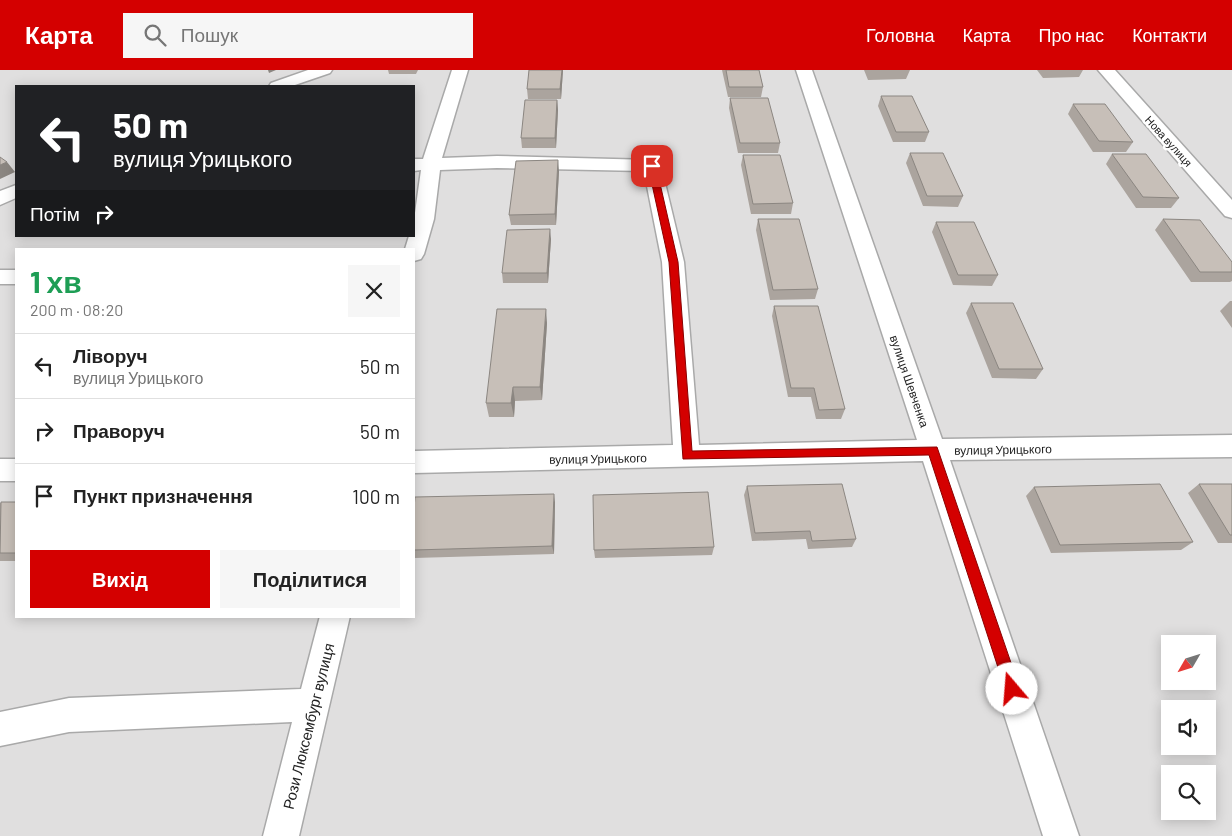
<!DOCTYPE html>
<html lang="uk">
<head>
<meta charset="utf-8">
<style>
	body { margin:0; font-family:Barlow,sans-serif; background:#f6f6f6; color:#222; height:100vh; display:flex; flex-direction:column; font-size:19px; white-space:nowrap }
	* { box-sizing:border-box; margin:0 }
	p { font-size:16px; color:#767676 }
	.icon { flex:none; width:28px; height:28px; fill:none; stroke:currentColor; stroke-width:2; stroke-linecap:round; stroke-linejoin:round }
	.map { position:relative; flex:1; overflow:hidden }
	.side { position:absolute; left:15px; top:178px; width:400px; height:370px; display:flex; flex-direction:column; background:#fff; border-radius:0px; box-shadow:0 2px 12px #0003 }
	.side>* { flex:none }
	.banner { position:absolute; left:15px; top:15px; width:400px; height:152px; border-radius:0px; box-shadow:0 2px 12px #0003; background:#202124; color:#fff; overflow:hidden }
	.needle { width:32px; rotate:231deg }
	.controls { position:absolute; left:1161px; top:565px; display:grid; gap:10px }
	.controls a { display:grid; place-items:center; width:55px; height:55px; border-radius:0px; background:#fff; box-shadow:0 2px 12px #0003; font-size:25px }
	.pin { position:absolute; display:grid; place-items:center; width:42px; height:42px; color:#fff; margin:-21px; border-radius:10px; box-shadow:0 2px 8px #0006 }
	.me { position:absolute; width:55px; margin:-28px; rotate:342deg; stroke-linejoin:round; filter:drop-shadow(0 0 4px #0008) }
	.turn { display:flex; align-items:center; gap:18px; height:105px; padding:0 15px; font-size:22px }
	.turn .icon { width:65px; height:65px; stroke-width:2.5 }
	.turn b { display:block; font-size:35px; line-height:42px }
	.then { display:flex; align-items:center; height:48px; padding:0 15px; background:#0003; gap:10px; font-size:19px }
	.round { display:grid; place-items:center; flex:none; width:52px; height:52px; border-radius:0px; background:#f6f6f6 }
	.summary { display:flex; align-items:center; justify-content:space-between; height:85px; padding:0 15px }
	h1 { font-size:30px; font-weight:700; line-height:38px; color:#1e9e55 }
	.cta { display:flex; gap:10px; margin-top:auto; padding:10px 15px }
	.cta a { flex:1; height:58px; border-radius:0px; background:#d40000; color:#fff; font-size:20px; font-weight:700; line-height:58px; text-align:center }
	.cta a+a { background:#f6f6f6; color:#222 }
	ul { padding:0; list-style:none }
	li { display:flex; align-items:center; gap:15px; height:65px; padding:0 15px; border-top:1px solid #e0e0e0 }
	li div { flex:1 }
	li b { display:block; font-size:19px }
	li em { font-style:normal }
	header { display:flex; align-items:center; gap:30px; box-sizing:border-box; height:70px; padding:0 25px; background:#d40000; color:#fff }
	header strong { font-size:24px }
	nav { display:flex; gap:28px; margin-inline-start:auto; font-size:18px }
	.search { width:350px; height:45px; background:#f6f6f6; display:flex; align-items:center; gap:12px; box-sizing:border-box; padding:0 18px; border-radius:0px; color:#767676; font-size:19px }
	.map>svg:first-child { display:block }
</style>
</head>
<body>
<header>
<strong>Карта</strong>
<div class="search"><svg class="icon" aria-label="search" viewBox="0 0 24 24"><circle cx="10" cy="10" r="6"/><path d="M15 15l6 6"/></svg>Пошук</div>
<nav><a>Головна</a><a>Карта</a><a>Про нас</a><a>Контакти</a></nav>
</header>
<div class="map">
<svg width="1232" height="766" viewBox="0 0 1232 766">
	<rect width="100%" height="100%" fill="#f2efe9"/>
	<path fill="#e0dfdf" fill-rule="evenodd" d="M0,0H1232V766H0ZM16,16H414V166H16ZM16,179H414V546H16ZM1170,574H1208V611H1170ZM1170,639H1208V676H1170ZM1170,704H1208V741H1170Z"/>
	<g fill="none" stroke-linecap="round" stroke-linejoin="round">
		<g stroke="#a9a9a9" stroke-width="3">
			<path id="street" d="M308,0H332L330,3L292,16H269L271,13Z
				M452,0H468L442,88L497,86L652,90L659,92L661,96L684,192L699,375L917,370L796,0H812L942,369L1232,365V387L950,390L1079,766H1043L923,391L414,403V381L673,375L662,192L644,101L497,98L440,100L434,149L424,184L421,189L414,191V179H405L409,166H414V150L421,100L414,101V89H423Z
				M1098,0H1115L1232,130V148L1225,146Z
				M16,115V128L0,135V121Z
				M0,200H16V214H0Z
				M0,389H16V411H0Z
				M320,546H350L299,766H263L292,652L69,662L0,676V642L69,628L301,619Z"/>
		</g>
		<use href="#street" fill="#fff" fill-rule="evenodd"/>
	</g>
	<path fill="#aba49e" d="M388,0H418L416,4H389Z
		M529,0H563L561,29H528L527,19Z
		M722,0H759L763,17L761,27H728Z
		M864,0H910L906,9L868,10Z
		M1037,0H1083L1079,7L1043,8Z
		M881,26L929,62L925,72H893L878,36Z
		M730,28L780,73L778,83H738L729,38Z
		M557,30L558,40L556,78H522L521,68Z
		M1073,34L1133,72L1126,82H1093L1068,44Z
		M910,83L963,126L958,137L923,136L906,93Z
		M1112,84L1179,128L1171,138H1136L1106,94Z
		M743,85L793,133L791,144H751L741,95Z
		M559,101L556,155H511L509,145Z
		M758,149L818,219L815,229L770,230L756,160Z
		M1163,149L1232,192V211L1230,212H1191L1155,160Z
		M936,152L998,205L992,216L953,215L932,162Z
		M551,169L548,213H503L502,203Z
		M1230,231H1232V258L1220,241Z
		M971,233L1043,299L1036,309L992,308L966,243Z
		M774,236L845,339L841,349H816L811,327H788L772,246Z
		M547,253L542,330L515,331L514,347H489L486,333Z
		M1199,414H1232V473H1218L1188,423Z
		M747,416L856,469L852,477L808,479L806,469L752,471L744,425Z
		M1034,417L1193,472L1181,480L1051,483L1026,426Z
		M16,432V491H0V433Z
		M555,432L554,484L414,488V438Z
		M714,477L712,485L595,488L594,480Z"/>
	<path fill="#8b8681" d="M268,0H276L269,3Z
		M562,0H563L561,29L560,19Z
		M557,30L558,40L556,78L555,68Z
		M558,90L559,101L556,155L555,144Z
		M7,92L15,102L0,109V95Z
		M550,159L551,169L548,213L547,203Z
		M546,239L547,253L542,330L540,317Z
		M513,317L515,331L514,347L511,333Z
		M554,424L555,432L554,484L552,476Z"/>
	<path fill="#c7bfb8" stroke="#8b8681" d="M529,0H562L560,19H527Z
		M726,0H759L763,17H729Z
		M881,26H912L929,62H896Z
		M730,28H768L780,73H740Z
		M525,30H557L555,68H521Z
		M1073,34H1105L1133,72L1099,71Z
		M910,83H943L963,126H927Z
		M1112,84H1146L1179,128L1143,127Z
		M743,85H780L793,133L753,134Z
		M0,87L7,92L0,95Z
		M558,90L555,144L509,145L516,91Z
		M758,149H799L818,219L773,220Z
		M1163,149L1200,150L1232,192V202H1200Z
		M936,152H974L998,205H958Z
		M550,159L547,203H502L507,160Z
		M971,233H1013L1043,299H999Z
		M774,236H818L845,339L819,340L814,318H791Z
		M497,239H546L540,317H513L511,333H486Z
		M842,414L856,469L812,471L810,461L755,463L747,416Z
		M1160,414L1193,472L1060,475L1034,417Z
		M1199,414H1232V465H1230Z
		M708,422L714,477L594,480L593,425Z
		M554,424L552,476L414,480V438L415,427Z
		M1,432H16V483H0Z"/>
	<path fill="#d40000" stroke="#8a0000" d="M652,93L656,96L678,192L692,381L937,377L1020,619L1017,624L1012,626L1008,624L1005,619L929,385L683,389L669,192L648,96Z"/>
	<g text-anchor="middle" dominant-baseline="central" stroke-width="5" stroke-linejoin="round" paint-order="stroke">
		<g font-size="11" fill="#222" stroke="#fff">
			<text transform="translate(1169 71) rotate(48)">Нова вулиця</text>
		</g>
		<g font-size="12" fill="#222" stroke="#fff">
			<text transform="translate(910 311) rotate(71)">вулиця Шевченка</text>
			<text transform="translate(1003 379) rotate(-1)">вулиця Урицького</text>
			<text transform="translate(598 388) rotate(-1)">вулиця Урицького</text>
		</g>
		<g font-size="15" fill="#222" stroke="#fff">
			<text transform="translate(308 656) rotate(-76)">Рози Люксембург вулиця</text>
		</g>
	</g>
</svg>
<div class="controls">
<a><svg class="needle" viewBox="-14 -14 28 28"><path d="M0-13l5 13h-10z" fill="#e53935"/><path d="M0 13l5-13h-10z" fill="#767676"/></svg></a>
<a><svg class="icon" aria-label="sound" viewBox="0 0 24 24"><path d="M4 9h4l5-4v14l-5-4H4zM17 9q2 3 0 6"/></svg></a>
<a><svg class="icon" aria-label="search" viewBox="0 0 24 24"><circle cx="10" cy="10" r="6"/><path d="M15 15l6 6"/></svg></a>
</div>
<div class="pin" style="left:652px;top:96px;background:#d93025"><svg class="icon" aria-label="arrive" viewBox="0 0 24 24"><path d="M6 21V4h12l-3 4 3 4H6"/></svg></div>
<svg class="me" style="left:1012px;top:619px" viewBox="-20 -20 40 40"><circle r="19" fill="#fff"/><path d="M0-13L10 11 0 6-10 11z" fill="#d40000"/></svg>
<div class="banner">
<div class="turn"><svg class="icon" aria-label="left" viewBox="0 0 24 24"><path d="M17 20v-9H6M10 6l-5 5 5 5"/></svg><div><b>50 m</b>вулиця Урицького</div></div>
<div class="then">Потім<svg class="icon" aria-label="right" viewBox="0 0 24 24"><path d="M7 20v-9h11M14 6l5 5-5 5"/></svg></div>
</div>
<section class="side">
<div class="summary"><div><h1>1 хв</h1><p>200 m · 08:20</p></div><a class="round"><svg class="icon" aria-label="close" viewBox="0 0 24 24"><path d="M6 6l12 12M18 6L6 18"/></svg></a></div>
<ul>
<li><svg class="icon" aria-label="left" viewBox="0 0 24 24"><path d="M17 20v-9H6M10 6l-5 5 5 5"/></svg><div><b>Ліворуч</b><p>вулиця Урицького</p></div><em>50 m</em></li>
<li><svg class="icon" aria-label="right" viewBox="0 0 24 24"><path d="M7 20v-9h11M14 6l5 5-5 5"/></svg><div><b>Праворуч</b></div><em>50 m</em></li>
<li><svg class="icon" aria-label="arrive" viewBox="0 0 24 24"><path d="M6 21V4h12l-3 4 3 4H6"/></svg><div><b>Пункт призначення</b></div><em>100 m</em></li>
</ul>
<div class="cta"><a>Вихід</a><a>Поділитися</a></div>
</section>
</div>
</body>
</html>
